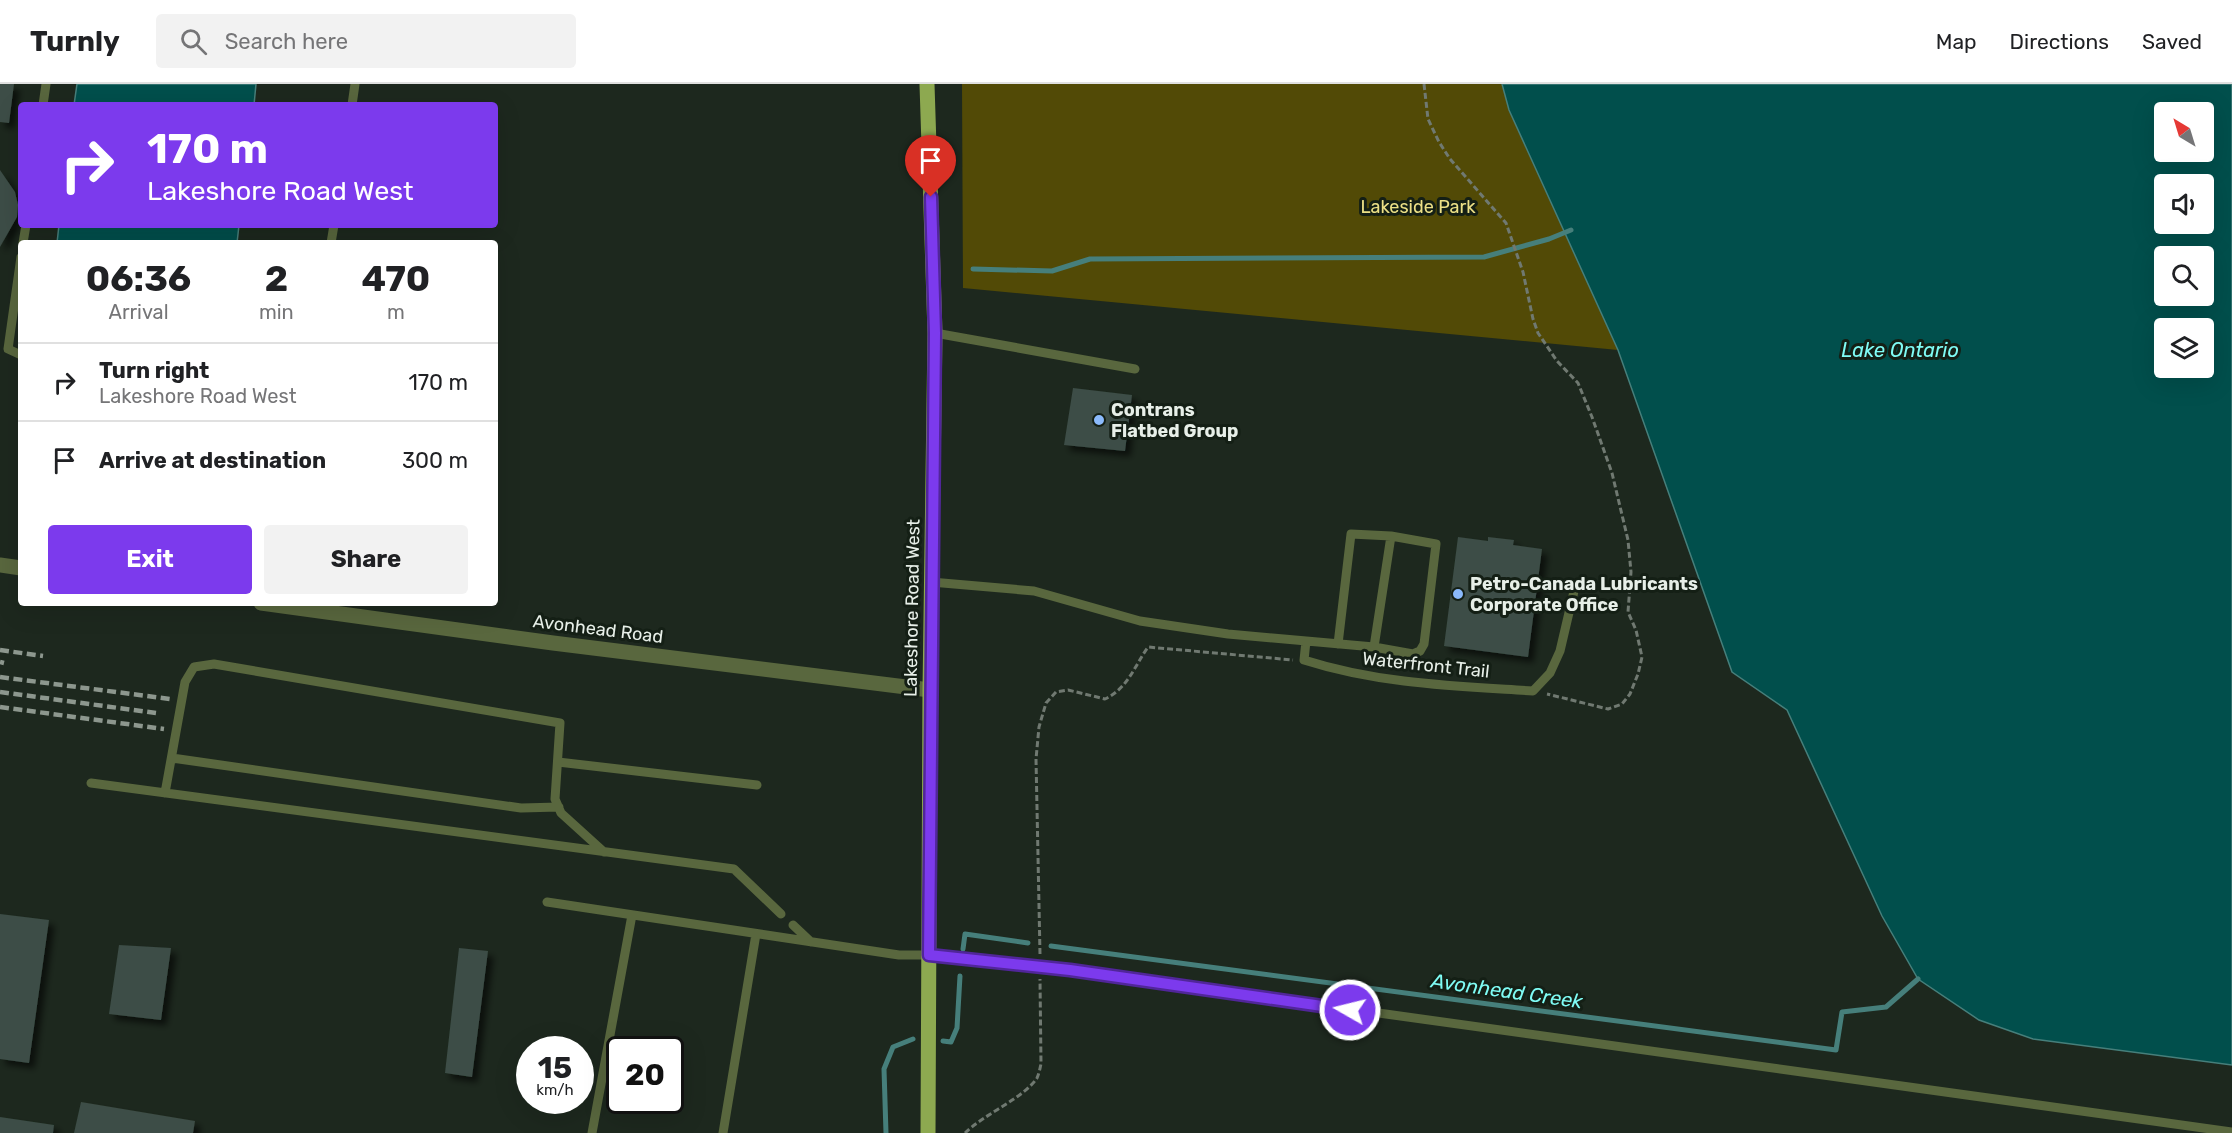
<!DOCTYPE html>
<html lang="en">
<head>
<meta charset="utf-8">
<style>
	body { margin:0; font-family:Rubik,sans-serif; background:#f2f2f2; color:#202124; height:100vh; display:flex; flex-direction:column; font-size:22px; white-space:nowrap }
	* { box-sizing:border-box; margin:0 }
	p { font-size:20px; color:#757577 }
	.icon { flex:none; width:33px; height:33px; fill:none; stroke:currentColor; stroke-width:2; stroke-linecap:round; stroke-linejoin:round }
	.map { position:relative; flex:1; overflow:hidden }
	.sheet { position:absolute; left:18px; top:156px; width:480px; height:366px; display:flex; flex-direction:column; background:#fff; border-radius:6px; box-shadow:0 6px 24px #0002 }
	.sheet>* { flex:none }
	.guide { position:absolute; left:18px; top:18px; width:480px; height:126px; border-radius:6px; box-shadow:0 6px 24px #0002; background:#7c3aed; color:#fff; overflow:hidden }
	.needle { width:39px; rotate:322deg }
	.buttons { position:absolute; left:2154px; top:18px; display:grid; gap:12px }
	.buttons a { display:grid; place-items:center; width:60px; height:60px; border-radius:6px; background:#fff; box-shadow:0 6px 24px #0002; font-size:30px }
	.speed { position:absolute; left:516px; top:952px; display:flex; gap:12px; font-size:30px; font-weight:700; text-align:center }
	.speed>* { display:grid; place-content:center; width:78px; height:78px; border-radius:50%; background:#fff; box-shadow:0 6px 24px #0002; line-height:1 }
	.speed small { font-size:15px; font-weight:400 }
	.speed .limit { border:3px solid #111; border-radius:9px; background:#fff; color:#111 }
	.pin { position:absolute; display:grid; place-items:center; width:51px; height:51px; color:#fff; margin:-62px -26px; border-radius:50% 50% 50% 0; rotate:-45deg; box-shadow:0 0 6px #0007 }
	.pin .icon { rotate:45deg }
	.me { position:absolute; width:66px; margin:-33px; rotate:278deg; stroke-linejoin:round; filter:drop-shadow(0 0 4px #0008) }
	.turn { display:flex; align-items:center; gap:21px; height:126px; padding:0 30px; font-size:27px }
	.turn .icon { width:78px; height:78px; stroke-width:2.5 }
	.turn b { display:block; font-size:42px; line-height:51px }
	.eta { display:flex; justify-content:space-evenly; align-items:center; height:102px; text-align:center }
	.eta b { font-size:36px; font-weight:700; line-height:42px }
	.primary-button { display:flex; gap:12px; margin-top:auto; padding:12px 30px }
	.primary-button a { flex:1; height:69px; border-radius:6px; background:#7c3aed; color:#fff; font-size:24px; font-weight:700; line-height:69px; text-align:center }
	.primary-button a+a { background:#f2f2f2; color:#202124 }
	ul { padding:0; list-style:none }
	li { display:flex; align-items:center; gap:18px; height:78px; padding:0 30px; border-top:2px solid #e0e0e0 }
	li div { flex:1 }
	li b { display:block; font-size:22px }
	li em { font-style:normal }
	header { display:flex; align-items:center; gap:36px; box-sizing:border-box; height:84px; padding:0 30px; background:#fff; border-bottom:2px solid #e0e0e0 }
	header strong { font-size:28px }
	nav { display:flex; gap:33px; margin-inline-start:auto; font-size:21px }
	.search { width:420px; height:54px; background:#f2f2f2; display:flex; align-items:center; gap:15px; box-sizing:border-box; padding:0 21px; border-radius:6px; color:#757577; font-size:22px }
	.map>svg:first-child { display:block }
</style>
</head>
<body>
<header>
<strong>Turnly</strong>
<div class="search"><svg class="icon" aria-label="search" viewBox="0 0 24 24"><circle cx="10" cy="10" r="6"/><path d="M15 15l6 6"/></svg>Search here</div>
<nav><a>Map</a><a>Directions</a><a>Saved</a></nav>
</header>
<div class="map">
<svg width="2232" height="1049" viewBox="0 0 2232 1049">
	<defs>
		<filter id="shadow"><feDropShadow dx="5.5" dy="5.5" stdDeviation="3" flood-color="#0009"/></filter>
	</defs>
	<rect width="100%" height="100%" fill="#1d281e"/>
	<path fill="#524a06" d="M962,0H1502L1509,26L1618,266L963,204Z"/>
	<path fill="#014f4c" stroke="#467f7b" stroke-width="1.5" fill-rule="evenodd" d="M77,0H256L254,21H74Z
		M1502,0H2232V981L2033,955L1979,936L1918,895L1882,832L1787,626L1732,588L1618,266L1509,26ZM2164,28H2204V68H2164ZM2164,100H2204V140H2164ZM2164,172H2204V212H2164ZM2164,244H2204V284H2164Z
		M59,141H239L237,159H57Z"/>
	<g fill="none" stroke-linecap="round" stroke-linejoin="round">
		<path stroke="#467f7b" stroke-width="5" d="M973,185L1052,187L1090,175L1484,173L1549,155L1571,146
			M1051,862L1836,966L1842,928L1886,923L1918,895
			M963,865L965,850L1028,859
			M943,957L951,958L957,944L960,892
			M886,1049L884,985L893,963L913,955"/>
	</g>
	<path fill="#3c4d46" filter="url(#shadow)" d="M0,0H14L9,39L0,38Z
		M0,86L15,108L18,121L17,133L0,163Z
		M1073,304L1132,311L1125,367L1064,361Z
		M1458,453L1488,457V453L1514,456L1513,461L1542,465L1528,573L1444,562Z
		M0,830L49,836L29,979L0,975Z
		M119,861L171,864L161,936L109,930Z
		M459,864L488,867L472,993L445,989Z
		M81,1018L195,1037L193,1049H74Z
		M0,1033L54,1041L53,1049H0Z"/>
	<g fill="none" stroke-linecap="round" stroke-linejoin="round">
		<path stroke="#707971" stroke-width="3" stroke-dasharray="6 3" stroke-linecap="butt" d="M1424,0L1428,35L1439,58L1450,75L1506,139L1523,188L1533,235L1538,249L1557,277L1578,299L1592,333L1612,389L1628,456L1631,488L1628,528L1636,546L1642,573L1638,590L1630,610L1622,620L1608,625L1547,610
			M1040,870L1036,675L1039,643L1046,619L1056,608L1068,606L1105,615C1128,604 1134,583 1148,563L1293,576
			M965,1049C984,1030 1024,1014 1037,994C1039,990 1040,984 1041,980L1040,895"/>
		<path stroke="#59673e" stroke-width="9" d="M43,21L46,0
			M352,21L355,0
			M23,159L26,141
			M331,159L334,141
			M21,173L8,265L21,271
			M935,249L1135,285
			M931,498L1034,507L1140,537L1228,550L1374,563L1413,570L1420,567L1424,560L1436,460L1391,452
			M1306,557L1304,576C1379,600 1456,602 1533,607L1550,589L1560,567L1575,503
			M1338,560L1351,450L1391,452L1374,563
			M172,674L521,724L559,723
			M558,678L757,701
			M91,699L734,785L781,830
			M165,709L185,598L194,583L214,580L560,639L555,715L561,729L604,768
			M547,818L899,871H929L1014,880
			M793,841L811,858
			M1070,886L2232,1048
			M592,1049L632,831
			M723,1049L756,850"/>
		<path stroke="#59673e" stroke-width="15" d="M0,481L21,484
			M261,519L553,559L930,606"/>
		<path stroke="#8da950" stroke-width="15" d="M927,0L935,249L930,606L928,1049"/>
		<path stroke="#8d978e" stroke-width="4.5" stroke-dasharray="9 4.5" stroke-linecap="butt" d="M0,566L43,572
			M0,578L4,579
			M0,593L170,615
			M0,608L156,629
			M0,623L164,645"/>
		<path stroke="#59673e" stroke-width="9" d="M1014,880L1070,886"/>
	</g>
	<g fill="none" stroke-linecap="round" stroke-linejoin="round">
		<g stroke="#51269a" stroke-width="15">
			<path id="route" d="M931,113L935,249L929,871L1070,886L1350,926"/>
		</g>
		<use href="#route" stroke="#7c3aed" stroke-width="10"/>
	</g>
	<g fill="#8bbafc" stroke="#141f15" stroke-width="2">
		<circle cx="1099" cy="336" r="6"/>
		<circle cx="1458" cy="510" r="6"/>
	</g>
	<g text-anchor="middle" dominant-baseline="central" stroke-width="6" stroke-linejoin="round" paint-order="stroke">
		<g font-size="18" fill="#ece086" stroke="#141f15">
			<text x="1418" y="123">Lakeside Park</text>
		</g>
		<g font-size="18" font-weight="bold" fill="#e7efe8" stroke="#141f15" text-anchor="start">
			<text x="1111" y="326">Contrans<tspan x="1111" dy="21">Flatbed Group</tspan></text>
			<text x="1470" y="500">Petro-Canada Lubricants<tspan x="1470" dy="21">Corporate Office</tspan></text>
		</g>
		<g font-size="18" fill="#e7efe8" stroke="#141f15">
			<text transform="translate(912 524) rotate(-89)">Lakeshore Road West</text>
			<text transform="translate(598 545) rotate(7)">Avonhead Road</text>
			<text transform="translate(1426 581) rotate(6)">Waterfront Trail</text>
		</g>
		<g font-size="20" font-style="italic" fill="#7ffcf5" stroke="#141f15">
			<text x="1900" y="266">Lake Ontario</text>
			<text transform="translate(1507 907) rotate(8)">Avonhead Creek</text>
		</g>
	</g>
</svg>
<div class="buttons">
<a><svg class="needle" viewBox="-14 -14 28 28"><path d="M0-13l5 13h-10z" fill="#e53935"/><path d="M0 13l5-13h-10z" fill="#757577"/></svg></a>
<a><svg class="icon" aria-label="sound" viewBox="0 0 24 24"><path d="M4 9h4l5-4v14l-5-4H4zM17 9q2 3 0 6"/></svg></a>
<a><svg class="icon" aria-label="search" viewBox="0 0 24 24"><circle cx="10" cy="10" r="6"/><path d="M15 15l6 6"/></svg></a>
<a><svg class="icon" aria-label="layers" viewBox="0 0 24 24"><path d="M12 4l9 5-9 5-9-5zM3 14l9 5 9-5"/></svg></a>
</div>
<div class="speed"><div>15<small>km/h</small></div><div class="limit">20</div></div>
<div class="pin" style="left:931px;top:113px;background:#d93025"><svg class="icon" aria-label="arrive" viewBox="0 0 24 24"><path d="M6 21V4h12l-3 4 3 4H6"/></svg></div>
<svg class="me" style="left:1350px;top:926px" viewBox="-20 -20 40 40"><circle r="17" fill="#7c3aed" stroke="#fff" stroke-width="3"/><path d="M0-11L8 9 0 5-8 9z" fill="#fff"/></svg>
<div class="guide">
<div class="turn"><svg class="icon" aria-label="right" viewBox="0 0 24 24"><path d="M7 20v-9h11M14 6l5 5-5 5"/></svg><div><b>170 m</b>Lakeshore Road West</div></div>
</div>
<section class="sheet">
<div class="eta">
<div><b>06:36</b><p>Arrival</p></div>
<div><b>2</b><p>min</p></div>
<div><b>470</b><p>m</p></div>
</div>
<ul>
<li><svg class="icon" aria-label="right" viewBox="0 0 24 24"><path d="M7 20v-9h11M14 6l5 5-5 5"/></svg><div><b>Turn right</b><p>Lakeshore Road West</p></div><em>170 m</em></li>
<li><svg class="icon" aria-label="arrive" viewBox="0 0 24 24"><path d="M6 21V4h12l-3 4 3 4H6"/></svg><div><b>Arrive at destination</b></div><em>300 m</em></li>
</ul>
<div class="primary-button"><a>Exit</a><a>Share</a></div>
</section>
</div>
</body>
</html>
